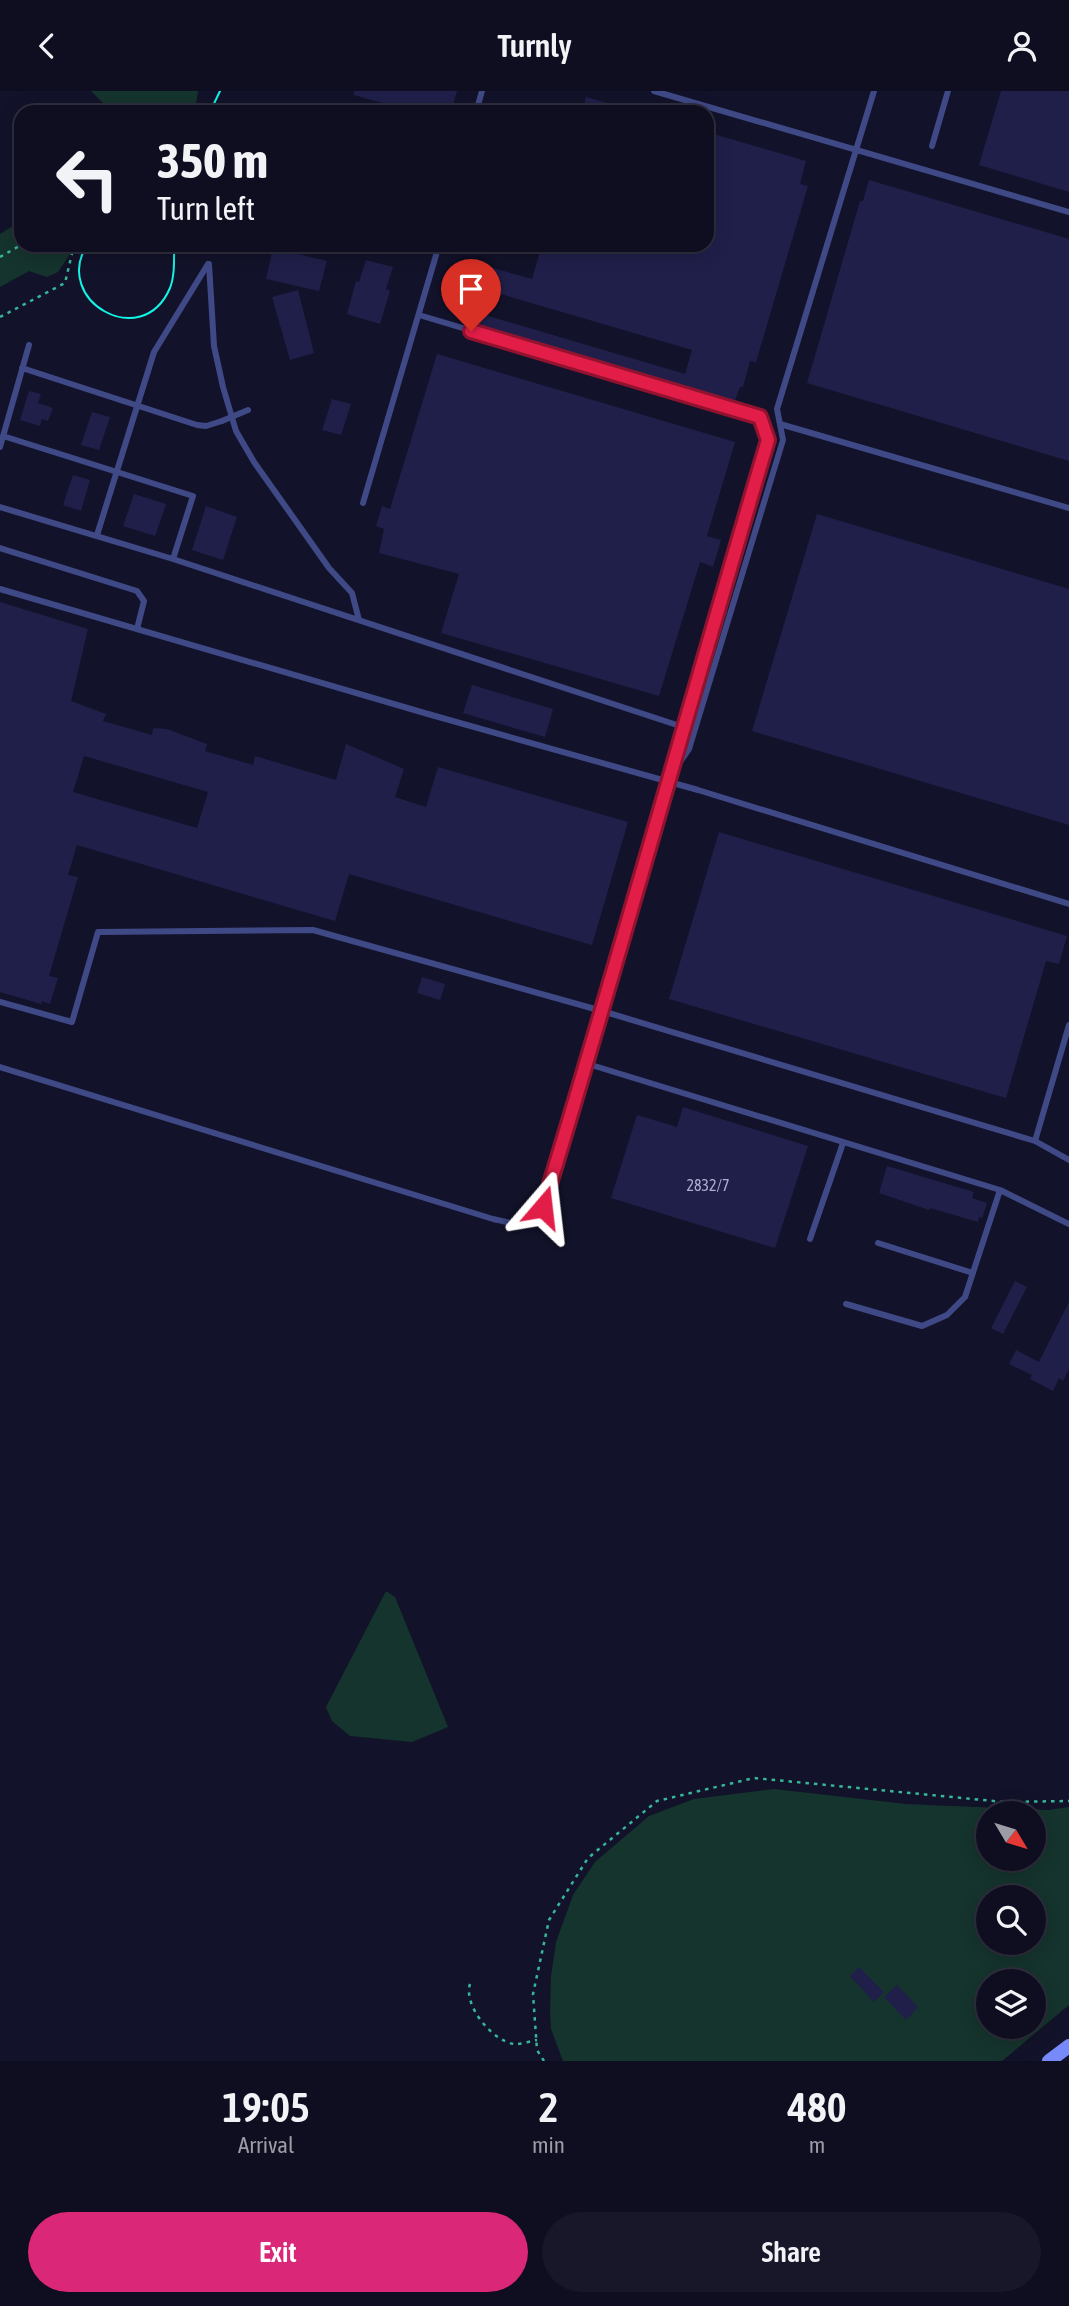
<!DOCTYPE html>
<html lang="en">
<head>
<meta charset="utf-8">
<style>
	body { margin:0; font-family:"Asap Condensed",sans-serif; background:#171729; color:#f1f3f6; height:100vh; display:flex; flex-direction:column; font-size:26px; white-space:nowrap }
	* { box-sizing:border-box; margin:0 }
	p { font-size:23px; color:#9b9ca5 }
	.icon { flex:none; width:38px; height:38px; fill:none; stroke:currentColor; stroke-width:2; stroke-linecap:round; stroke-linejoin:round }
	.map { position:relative; height:1970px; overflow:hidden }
	.sheet { display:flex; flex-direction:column; background:#0e0e20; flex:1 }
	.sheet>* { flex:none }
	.banner { position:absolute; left:14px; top:14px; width:700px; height:147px; border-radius:21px; box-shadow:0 4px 18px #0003,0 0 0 2px #2e2e3e; background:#0e0e20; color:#f1f3f6; overflow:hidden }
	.needle { width:46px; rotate:128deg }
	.buttons { position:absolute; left:976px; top:1710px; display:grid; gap:14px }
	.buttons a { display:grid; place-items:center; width:70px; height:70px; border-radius:50%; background:#0e0e20; box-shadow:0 4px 18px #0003,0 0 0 2px #2e2e3e; font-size:35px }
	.pin { position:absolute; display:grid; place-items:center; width:60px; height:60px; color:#fff; margin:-72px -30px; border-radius:50% 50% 50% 0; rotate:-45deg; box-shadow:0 0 7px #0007 }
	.pin .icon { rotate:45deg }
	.me { position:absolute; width:77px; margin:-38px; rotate:17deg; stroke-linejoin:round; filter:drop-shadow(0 0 5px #0008) }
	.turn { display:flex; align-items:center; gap:24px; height:147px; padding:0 28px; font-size:32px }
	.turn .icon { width:91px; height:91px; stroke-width:2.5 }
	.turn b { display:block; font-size:49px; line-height:60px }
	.eta { display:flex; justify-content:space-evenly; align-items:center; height:119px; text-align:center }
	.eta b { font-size:42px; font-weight:600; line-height:49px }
	.button { display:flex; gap:14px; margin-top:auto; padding:14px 28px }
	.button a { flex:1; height:80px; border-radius:42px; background:#db2777; color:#fff; font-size:28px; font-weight:600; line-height:80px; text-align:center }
	.button a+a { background:#171729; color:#f1f3f6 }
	header { display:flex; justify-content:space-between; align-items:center; height:91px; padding:0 28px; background:#0e0e20; font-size:32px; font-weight:600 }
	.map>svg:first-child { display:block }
</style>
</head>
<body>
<header><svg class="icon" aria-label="back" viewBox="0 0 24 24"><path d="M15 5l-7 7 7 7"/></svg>Turnly<svg class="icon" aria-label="person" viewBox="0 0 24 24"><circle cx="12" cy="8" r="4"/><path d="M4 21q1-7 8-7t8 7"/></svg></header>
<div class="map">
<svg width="1069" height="1970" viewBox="0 0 1069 1970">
	<rect width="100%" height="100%" fill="#12122a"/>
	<path fill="#15342d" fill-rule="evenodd" d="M91,0H198L195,21H112Z
		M21,130V154H76L58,181L47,186L29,180L0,196V143Z
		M386,1500L395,1506L448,1636L412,1651L350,1645L332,1630L326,1616Z
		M774,1698L906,1713L1048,1719L1069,1716V1914L1002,1970H563L551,1938L550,1921L551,1885L556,1851L573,1804L595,1771L649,1725L694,1708ZM989,1722H1034V1768H989ZM989,1806H1034V1852H989ZM989,1890H1034V1936H989Z"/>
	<path fill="#201f4a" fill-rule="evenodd" d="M354,0H457L451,21H414L354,4Z
		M1001,0H1069V101L979,74Z
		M586,6L628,18L627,21H582Z
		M707,41L806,70L800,93L808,95L756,271L750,270L743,296H740L734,312L465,232L468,219L685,283L692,259L470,194L476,172L532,188L542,154H707Z
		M869,89L1069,148V370L807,292L860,110H863Z
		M273,157L327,170L319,200L266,188Z
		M366,169L393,176L386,198L390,200L380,233L347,223L356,190L359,191Z
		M298,199L314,262L290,269L272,206Z
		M437,263L735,351L707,445L721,449L713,476L700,471L659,605L441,542L459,483L379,462L384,438L376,435L382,415L390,418Z
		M29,300L41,303L38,312L53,317L48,330L42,328L40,335L20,329Z
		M332,308L351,313L341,344L322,339Z
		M92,321L110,326L99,359L81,354Z
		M73,384L90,389L81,420L63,414Z
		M134,403L166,413L155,445L123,435Z
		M206,415L237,426L223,469L192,459Z
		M817,423L1069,498V734L752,640Z
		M0,511L88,538L71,610L106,623L103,630L152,644L153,637L167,638L207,653L205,660L253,674L255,665L336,689L346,653L404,678L395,706L426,716L438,676L628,731L592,854L349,783L335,830L77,754L68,784L78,786L49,885L58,887L50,913L42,910L41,913L0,901ZM84,665L208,701L197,737L73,701Z
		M472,594L553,618L545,646L463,622Z
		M719,741L1067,845L1059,873L1046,870L1006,1007L669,908Z
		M422,886L445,893L440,909L417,902Z
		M683,1016L808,1055L775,1157L611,1107L637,1024L677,1036Z
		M887,1075L974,1101L972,1107L987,1112L982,1127L979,1126L978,1131L930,1117L929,1119L879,1102Z
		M1015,1190L1027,1196L1003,1243L991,1237Z
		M1069,1211V1278L1063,1290L1059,1287L1053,1300L1030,1288L1032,1284L1009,1273L1016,1259L1039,1271Z
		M859,1876L884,1901L874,1911L850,1885Z
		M897,1894L918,1916L906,1929L884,1906Z"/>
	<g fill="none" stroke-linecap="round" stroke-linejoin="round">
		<path stroke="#36b79a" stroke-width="2.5" stroke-dasharray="3.5 5" stroke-linecap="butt" d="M0,166L21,154
			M0,226L65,192L74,154
			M470,1893C463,1914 492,1950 514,1953C520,1954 530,1950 537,1949
			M544,1970L537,1959L533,1903L549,1829L588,1767L657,1710L754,1687L1004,1711L1069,1710"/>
		<path stroke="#3f4986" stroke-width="6" d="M654,0L1069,121
			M874,0L777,318L783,349L689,658L666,691L588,973L1000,1099L1069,1133
			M476,21L482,0
			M932,55L948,0
			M209,173L214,255L223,296L236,340L254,371L329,477L352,502L359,529
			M419,224L760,326L767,349L668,685
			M22,277L197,334L206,335L222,330
			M780,333L1069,417
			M3,345L193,405L173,468
			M0,356L29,254
			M363,412L439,154
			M0,416L173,468L683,636
			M97,444L154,261L208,173
			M0,457L137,500L144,510L137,538
			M0,498L428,623L698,699L1069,813
			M0,911L72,931L98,841L313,839L602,920L1035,1050L1069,1069
			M0,976L493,1128C515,1133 531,1139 543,1116L588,973
			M1035,1050L1069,934
			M810,1148L843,1052
			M878,1152L973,1182
			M846,1213L922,1235L947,1224L965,1206L1000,1099"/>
		<path stroke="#788af9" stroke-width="14" d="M1049,1970L1069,1955"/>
		<path stroke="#12f4e5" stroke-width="2" d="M210,21L220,0
			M87,154C52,209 142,262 170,197C175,184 174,168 174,154"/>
		<path stroke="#3f4986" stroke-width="6" d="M222,330L248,319"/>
	</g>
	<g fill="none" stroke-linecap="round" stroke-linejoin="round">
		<g stroke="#92132f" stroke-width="18">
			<path id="route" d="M471,240L760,326L768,349C692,604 621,861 543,1116"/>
		</g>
		<use href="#route" stroke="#e11d48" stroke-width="12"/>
	</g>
	<g text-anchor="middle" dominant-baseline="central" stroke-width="7" stroke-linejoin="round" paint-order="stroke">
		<g font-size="16" fill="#adaed0">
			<text x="708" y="1094">2832/7</text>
		</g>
	</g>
</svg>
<div class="buttons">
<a><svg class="needle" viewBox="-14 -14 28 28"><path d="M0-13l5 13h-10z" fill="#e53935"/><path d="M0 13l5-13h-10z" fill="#9b9ca5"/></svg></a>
<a><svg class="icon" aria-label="search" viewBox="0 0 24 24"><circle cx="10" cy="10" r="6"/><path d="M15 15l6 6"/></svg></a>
<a><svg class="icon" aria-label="layers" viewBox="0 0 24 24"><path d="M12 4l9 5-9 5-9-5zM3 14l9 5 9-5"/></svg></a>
</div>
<div class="pin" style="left:471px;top:240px;background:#d93025"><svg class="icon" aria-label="arrive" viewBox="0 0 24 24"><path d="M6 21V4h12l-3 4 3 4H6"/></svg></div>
<svg class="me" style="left:543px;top:1116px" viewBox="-20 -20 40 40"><path d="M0-17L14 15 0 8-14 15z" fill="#e11d48" stroke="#fff" stroke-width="4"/></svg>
<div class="banner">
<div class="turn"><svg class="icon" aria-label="left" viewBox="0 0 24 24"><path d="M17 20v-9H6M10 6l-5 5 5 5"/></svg><div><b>350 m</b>Turn left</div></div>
</div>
</div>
<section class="sheet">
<div class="eta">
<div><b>19:05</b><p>Arrival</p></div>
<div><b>2</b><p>min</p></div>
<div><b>480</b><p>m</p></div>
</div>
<div class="button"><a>Exit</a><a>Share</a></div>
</section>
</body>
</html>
